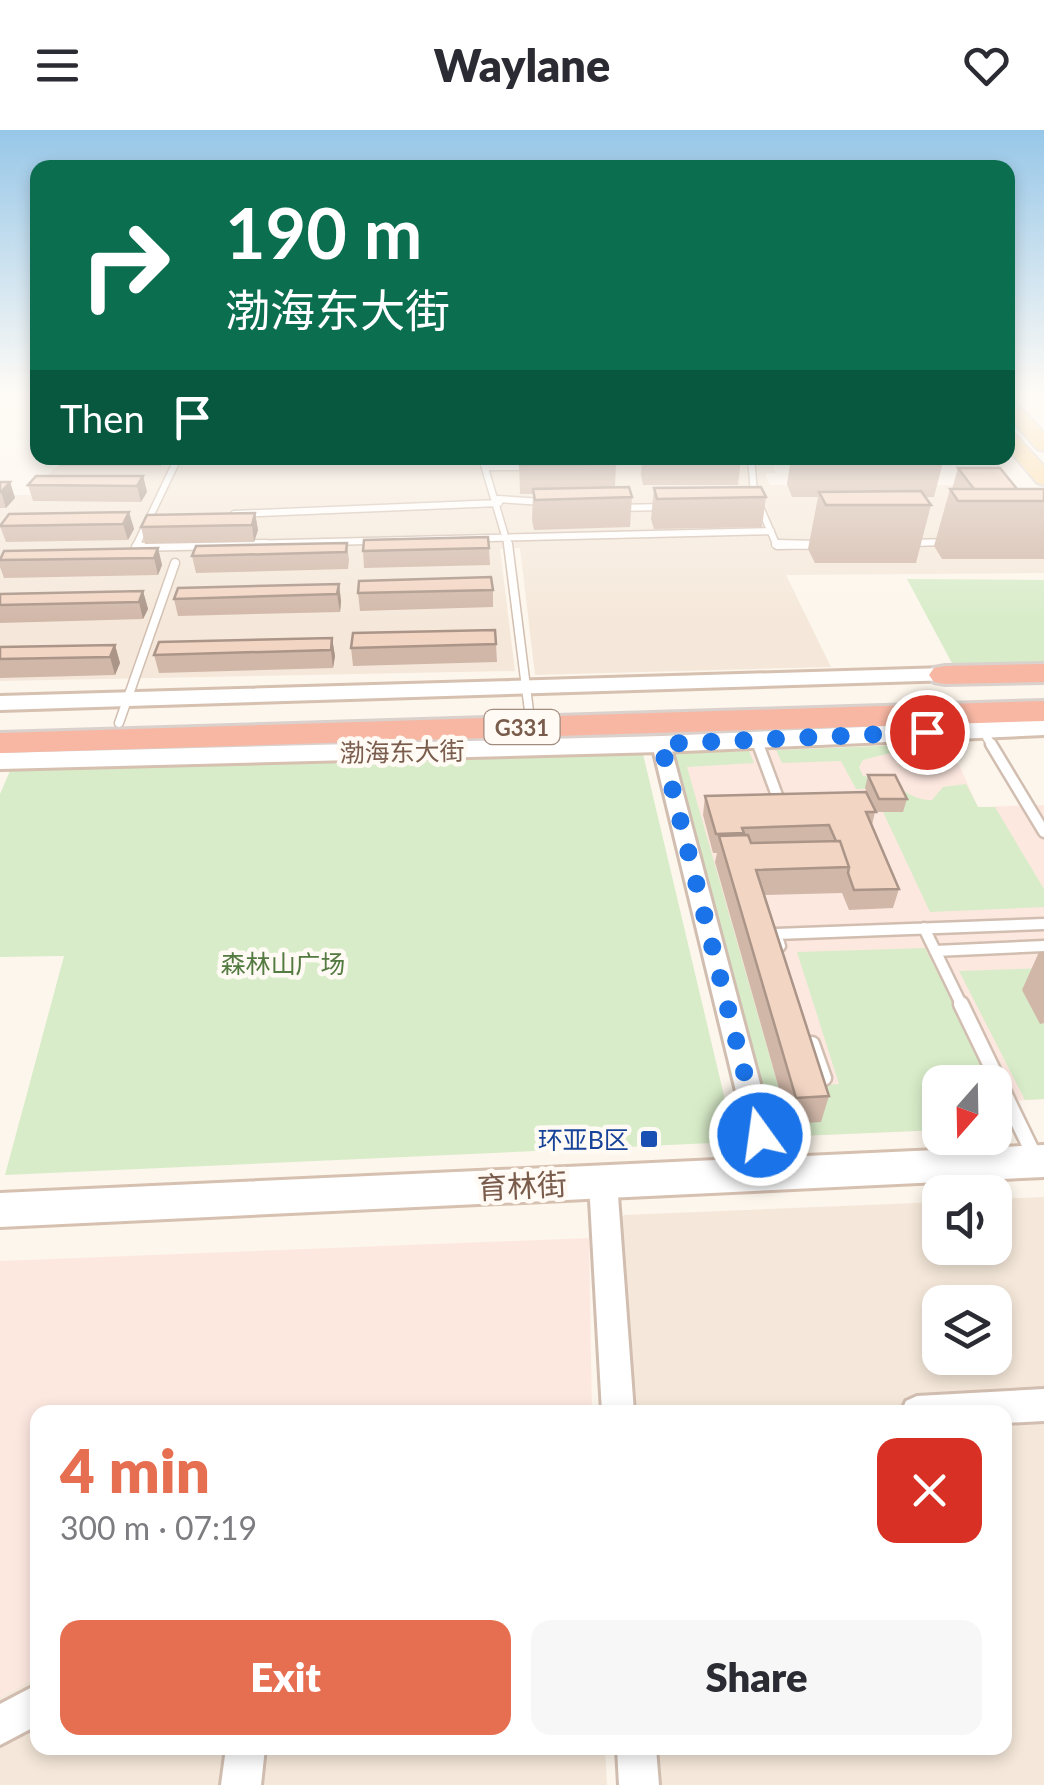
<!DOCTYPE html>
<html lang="en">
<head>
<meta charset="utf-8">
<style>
	body { margin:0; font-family:Lato,"Noto Sans SC",sans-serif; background:#f7f7f7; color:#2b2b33; height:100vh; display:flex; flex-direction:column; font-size:38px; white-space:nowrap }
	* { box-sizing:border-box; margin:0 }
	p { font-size:32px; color:#7c7c81 }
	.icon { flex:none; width:55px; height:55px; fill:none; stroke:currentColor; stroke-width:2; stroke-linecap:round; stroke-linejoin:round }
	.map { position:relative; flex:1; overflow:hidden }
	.drawer { position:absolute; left:30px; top:1275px; width:982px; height:350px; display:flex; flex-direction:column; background:#fff; border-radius:20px; box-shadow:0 5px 15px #0003 }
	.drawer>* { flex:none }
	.top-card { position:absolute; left:30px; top:30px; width:985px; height:305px; border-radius:20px; box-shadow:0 5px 15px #0003; background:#0b6e4f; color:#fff; overflow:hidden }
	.needle { width:65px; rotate:200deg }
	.tools { position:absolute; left:922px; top:935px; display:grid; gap:20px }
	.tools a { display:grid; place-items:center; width:90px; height:90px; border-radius:20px; background:#fff; box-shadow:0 5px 15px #0003; font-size:50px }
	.pin { position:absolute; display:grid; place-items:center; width:85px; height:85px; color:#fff; margin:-42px; border:5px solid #fff; border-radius:50%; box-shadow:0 2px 10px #0007 }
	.me { position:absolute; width:110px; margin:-55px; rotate:346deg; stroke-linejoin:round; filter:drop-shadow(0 0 8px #0008) }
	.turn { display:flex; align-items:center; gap:35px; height:210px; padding:0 30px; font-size:45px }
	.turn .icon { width:130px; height:130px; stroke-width:2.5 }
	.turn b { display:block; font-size:70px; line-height:85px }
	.then { display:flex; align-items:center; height:95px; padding:0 30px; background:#0003; gap:20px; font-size:38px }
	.round { display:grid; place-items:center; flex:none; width:105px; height:105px; border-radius:20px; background:#f7f7f7 }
	.headline { display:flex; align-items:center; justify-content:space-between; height:170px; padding:0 30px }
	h1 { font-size:60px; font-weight:800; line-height:75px; color:#e76f51 }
	.button { display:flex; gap:20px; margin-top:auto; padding:20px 30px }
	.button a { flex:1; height:115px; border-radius:20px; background:#e76f51; color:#fff; font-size:40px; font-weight:800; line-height:115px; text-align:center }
	.button a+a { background:#f7f7f7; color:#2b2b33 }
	header { display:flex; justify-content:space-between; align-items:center; height:130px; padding:0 30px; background:#fff; font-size:45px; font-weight:800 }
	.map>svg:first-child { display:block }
</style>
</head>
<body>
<header><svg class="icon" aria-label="menu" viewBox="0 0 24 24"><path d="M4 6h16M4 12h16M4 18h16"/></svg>Waylane<svg class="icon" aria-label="heart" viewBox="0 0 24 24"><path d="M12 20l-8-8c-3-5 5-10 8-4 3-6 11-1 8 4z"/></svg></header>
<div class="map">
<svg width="1044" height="1655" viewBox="0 0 1044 1655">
	<rect width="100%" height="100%" fill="#fdf6ec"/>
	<path fill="#f5e8da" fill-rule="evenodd" d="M67,328H771L776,343L765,344L770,355H983L1044,430V443L786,445L831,537L535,545L520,418L500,419L515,541L0,551V365H30L60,354L44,348Z
		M1044,1067V1655H658L656,1618H1005V1282H633L619,1093L624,1085L940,1072V1118H995V1069ZM940,1172H995V1228H940Z
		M37,1546L38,1618H605L607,1655H0V1568Z"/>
	<path fill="#fde8e0" d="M933,614L956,628L978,677L1044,675V969L995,972V952H940V1000L775,1007L670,624Z
		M589,1108L592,1282H38L37,1546L0,1568V1131Z"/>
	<path fill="#d8ecc9" d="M907,449L1044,450V538L954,537Z
		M933,614L956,628H922L902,620L863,630L859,637L863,646C893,647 910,672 932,670L943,657L966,654L978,677H995L1044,759V777L930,782L883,682L902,681L892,658L856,659L841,631L782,633L776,620Z
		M749,621L754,633L687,637L789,994L810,956L839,954L797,822L925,818L983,932L979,945L967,946L964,952H940V1000L775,1007L670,624Z
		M643,624L735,1012L5,1045L64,826L0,827V664L10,641Z
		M1044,838L1040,893H1044V969L1025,970L959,841Z"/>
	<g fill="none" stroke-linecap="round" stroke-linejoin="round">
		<g stroke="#d1beb0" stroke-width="9">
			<path id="lane-far3" d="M482,328L508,416
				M751,328L754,363L777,416L820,415
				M486,337H531
				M498,369L543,372
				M617,378L663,377
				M234,384L499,373
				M908,413L950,412
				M136,416L178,328
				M167,416L771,401"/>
		</g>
		<g stroke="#d1beb0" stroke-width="11">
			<path id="lane-far2" d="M138,414L136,417L266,414
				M508,414L531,597
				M776,414L820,415
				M119,593L175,433
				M982,599L992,616
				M757,610L759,616"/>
		</g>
		<g stroke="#d1beb0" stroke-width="15">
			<path id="lane-far1" d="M758,614L778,668
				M991,614L1044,702
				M924,798L962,876
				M780,816L776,804L1044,794
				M935,821L1044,816"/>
		</g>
		<g stroke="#d1beb0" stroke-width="19">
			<path id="lane" d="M961,874L1035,1027
				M812,914L824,948"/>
		</g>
		<g stroke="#d1beb0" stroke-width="6">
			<path id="street" d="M661,609L670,614L784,1044L780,1052L770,1055L760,1052L756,1044L652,614Z
				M603,1041L613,1044L617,1052L634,1282H602L589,1052L593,1044Z
				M1044,1259V1291L1005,1293V1282H901L906,1271L917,1266Z
				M38,1554V1595L0,1615V1574Z
				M226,1618H265L261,1655H221Z
				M617,1618H656L659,1655H619Z"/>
		</g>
		<g stroke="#d6c0b0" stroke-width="6">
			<path id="secondary" d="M945,538L953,540L957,545L953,550L0,580V566Z
				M1044,589V605L661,622L0,639V623L661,606Z
				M1044,1015V1047L0,1097V1063Z"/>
		</g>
		<g stroke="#dad1cd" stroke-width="4">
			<path id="primary" d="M1008,270L1014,271L1044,303V321L1037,319L1008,286Z
				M1008,302L1015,304L1044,336V355L1037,353L1008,319Z"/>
		</g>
		<g stroke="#dad1cd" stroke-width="6">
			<path id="highway" d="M1044,534V552L945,554L934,552L929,545L934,538L945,536Z
				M1044,571V591L0,623V603Z"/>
		</g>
		<use href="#lane-far3" stroke="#fff" stroke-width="6"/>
		<use href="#lane-far2" stroke="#fff" stroke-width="8"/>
		<use href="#lane-far1" stroke="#fff" stroke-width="10"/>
		<use href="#lane" stroke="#fff" stroke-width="14"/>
		<use href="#street" fill="#fff" fill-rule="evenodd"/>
		<use href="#secondary" fill="#fff" fill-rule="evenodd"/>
		<use href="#primary" fill="#fbd9a5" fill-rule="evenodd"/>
		<use href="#highway" fill="#f7b7a3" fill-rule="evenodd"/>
	</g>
	<path fill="#d1b7a8" d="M57,328H166L161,336H59Z
		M511,328H614L616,334L615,357L632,367L630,397L534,400L532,390L533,364H520L519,333H511Z
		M642,328H741L738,355H643L641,345Z
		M791,328H944L934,367H925L931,375L916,433H815L808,419L818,367H792L787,354Z
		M958,338L1017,359H1044V429H942L934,416L950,359H952Z
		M143,346L147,362L141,372L33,371L28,355Z
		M0,352H10L15,368L6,378H0Z
		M654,358L766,367L762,397L654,399L651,389Z
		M129,382L134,399L128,410L6,412L0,396Z
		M255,383L258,400L254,412L145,414L141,397Z
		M347,413L349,430L348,439L196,443L192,426Z
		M158,418L162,435L158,445L4,448L0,437V427Z
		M489,418L490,435L364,438L363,421Z
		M339,454L341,471L340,482L178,486L174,469Z
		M493,460V477L360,481L358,463Z
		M143,461L148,479L143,489L0,493V464Z
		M332,508L335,526L333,538L159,543L154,525Z
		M496,514L497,532L353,536L351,518Z
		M115,515L120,533L115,545L0,548V517Z
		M868,645L907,669L903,682H875L872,695L899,759L893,778L849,780L842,763L765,765L829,966L821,992L789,994L715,732L717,723H713L703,685L705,666L870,670L865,658Z
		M1039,822H1044V893L1040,894L1022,860Z"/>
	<path fill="#aa9588" d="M159,328H166L161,336Z
		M143,346L147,362L141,372L137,356Z
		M10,352L15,368L6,378L1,362Z
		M129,382L134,399L128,410L123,394Z
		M255,383L258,400L254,412L252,395Z
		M158,418L162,435L158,445L154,428Z
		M339,454L341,471L340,482L337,464Z
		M143,461L148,479L143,489L139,472Z
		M332,508L335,526L333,538L331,520Z
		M115,515L120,533L115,545L110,527Z"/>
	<path fill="#f3d5c3" stroke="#aa9588" stroke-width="2.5" d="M519,328H614L616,334L520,335Z
		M958,338H1000L1017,359H974Z
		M36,346H143L137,356L28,355Z
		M0,352H10L1,362H0Z
		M629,357L632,367L535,370L533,359Z
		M761,357L766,367L657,369L654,358Z
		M950,359H1044V371H958Z
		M921,361L931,375H826L819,362Z
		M129,382L123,394L0,396L9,384Z
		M255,383L252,395L141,397L147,385Z
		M488,407L489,418L363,421L364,410Z
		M347,413L346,422L192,426L196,416Z
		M158,418L154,428L0,430L4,421Z
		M491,447L493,460L358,463L359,451Z
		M339,454L337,464L174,469L178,458Z
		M143,461L139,472L0,475V464Z
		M495,500L496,514L351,518L353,503Z
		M332,508L331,520L154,525L159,512Z
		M115,515L110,527L0,529V517Z
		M868,645H895L907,669H879Z
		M866,662L876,682H866L899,759L854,760L848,743L849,737L840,711H836L829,695L742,698L744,703L716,704L705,666Z
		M748,705L751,713L840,711L849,737L756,740L829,966L796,968L719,706Z"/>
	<linearGradient id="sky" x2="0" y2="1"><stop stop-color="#97c7e8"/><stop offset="0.53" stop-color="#fefbf6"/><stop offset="1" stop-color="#fefbf6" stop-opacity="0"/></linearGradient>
	<rect width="1044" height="493" fill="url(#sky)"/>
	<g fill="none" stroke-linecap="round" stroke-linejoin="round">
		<path stroke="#1a73e8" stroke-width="18" stroke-dasharray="0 32.4" d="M760,1005L661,614L927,602"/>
	</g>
	<rect fill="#1a4fb4" stroke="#fffaf3" stroke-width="4" x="639" y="999" width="20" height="20" rx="5"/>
	<g text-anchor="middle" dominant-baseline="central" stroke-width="9" stroke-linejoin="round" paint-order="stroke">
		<rect fill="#fffaf3" stroke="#a28b7f" stroke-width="2.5" x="484.5" y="580" width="75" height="34" rx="8"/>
		<g font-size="22" font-weight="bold" fill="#7a5c4d">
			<text x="522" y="597">G331</text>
		</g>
		<g font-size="25" fill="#7a5c4d" stroke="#fffaf3">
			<text transform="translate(402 621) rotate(-1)">渤海东大街</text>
		</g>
		<g font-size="25" fill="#537a41" stroke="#fffaf3">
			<text x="283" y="833">森林山广场</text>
		</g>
		<g font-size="25" fill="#164399" stroke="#fffaf3" text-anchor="end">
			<text x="629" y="1009">环亚B区</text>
		</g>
		<g font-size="30" fill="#7a5c4d" stroke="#fffaf3">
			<text transform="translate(522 1055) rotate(-3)">育林街</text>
		</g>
	</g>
</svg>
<div class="tools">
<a><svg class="needle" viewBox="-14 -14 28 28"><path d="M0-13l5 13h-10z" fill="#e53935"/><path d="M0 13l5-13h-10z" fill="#7c7c81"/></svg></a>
<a><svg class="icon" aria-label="sound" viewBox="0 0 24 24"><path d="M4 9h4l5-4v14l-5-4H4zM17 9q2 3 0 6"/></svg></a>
<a><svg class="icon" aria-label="layers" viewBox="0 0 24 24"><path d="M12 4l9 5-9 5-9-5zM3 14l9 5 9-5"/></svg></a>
</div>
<div class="pin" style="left:927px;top:602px;background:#d93025"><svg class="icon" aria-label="arrive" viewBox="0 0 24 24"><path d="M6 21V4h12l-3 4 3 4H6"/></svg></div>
<svg class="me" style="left:760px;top:1005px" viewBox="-20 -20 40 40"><circle r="17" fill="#1a73e8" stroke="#fff" stroke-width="3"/><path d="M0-11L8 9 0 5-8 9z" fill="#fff"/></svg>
<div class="top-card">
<div class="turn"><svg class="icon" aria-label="right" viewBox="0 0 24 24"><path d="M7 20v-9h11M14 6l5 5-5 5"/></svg><div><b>190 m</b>渤海东大街</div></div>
<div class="then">Then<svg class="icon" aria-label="arrive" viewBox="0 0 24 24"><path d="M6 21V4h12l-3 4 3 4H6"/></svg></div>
</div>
<section class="drawer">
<div class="headline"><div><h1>4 min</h1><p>300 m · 07:19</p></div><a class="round" style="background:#d93025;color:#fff"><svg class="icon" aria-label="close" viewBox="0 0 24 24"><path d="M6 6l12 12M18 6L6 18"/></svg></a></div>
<div class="button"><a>Exit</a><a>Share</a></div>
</section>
</div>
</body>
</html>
